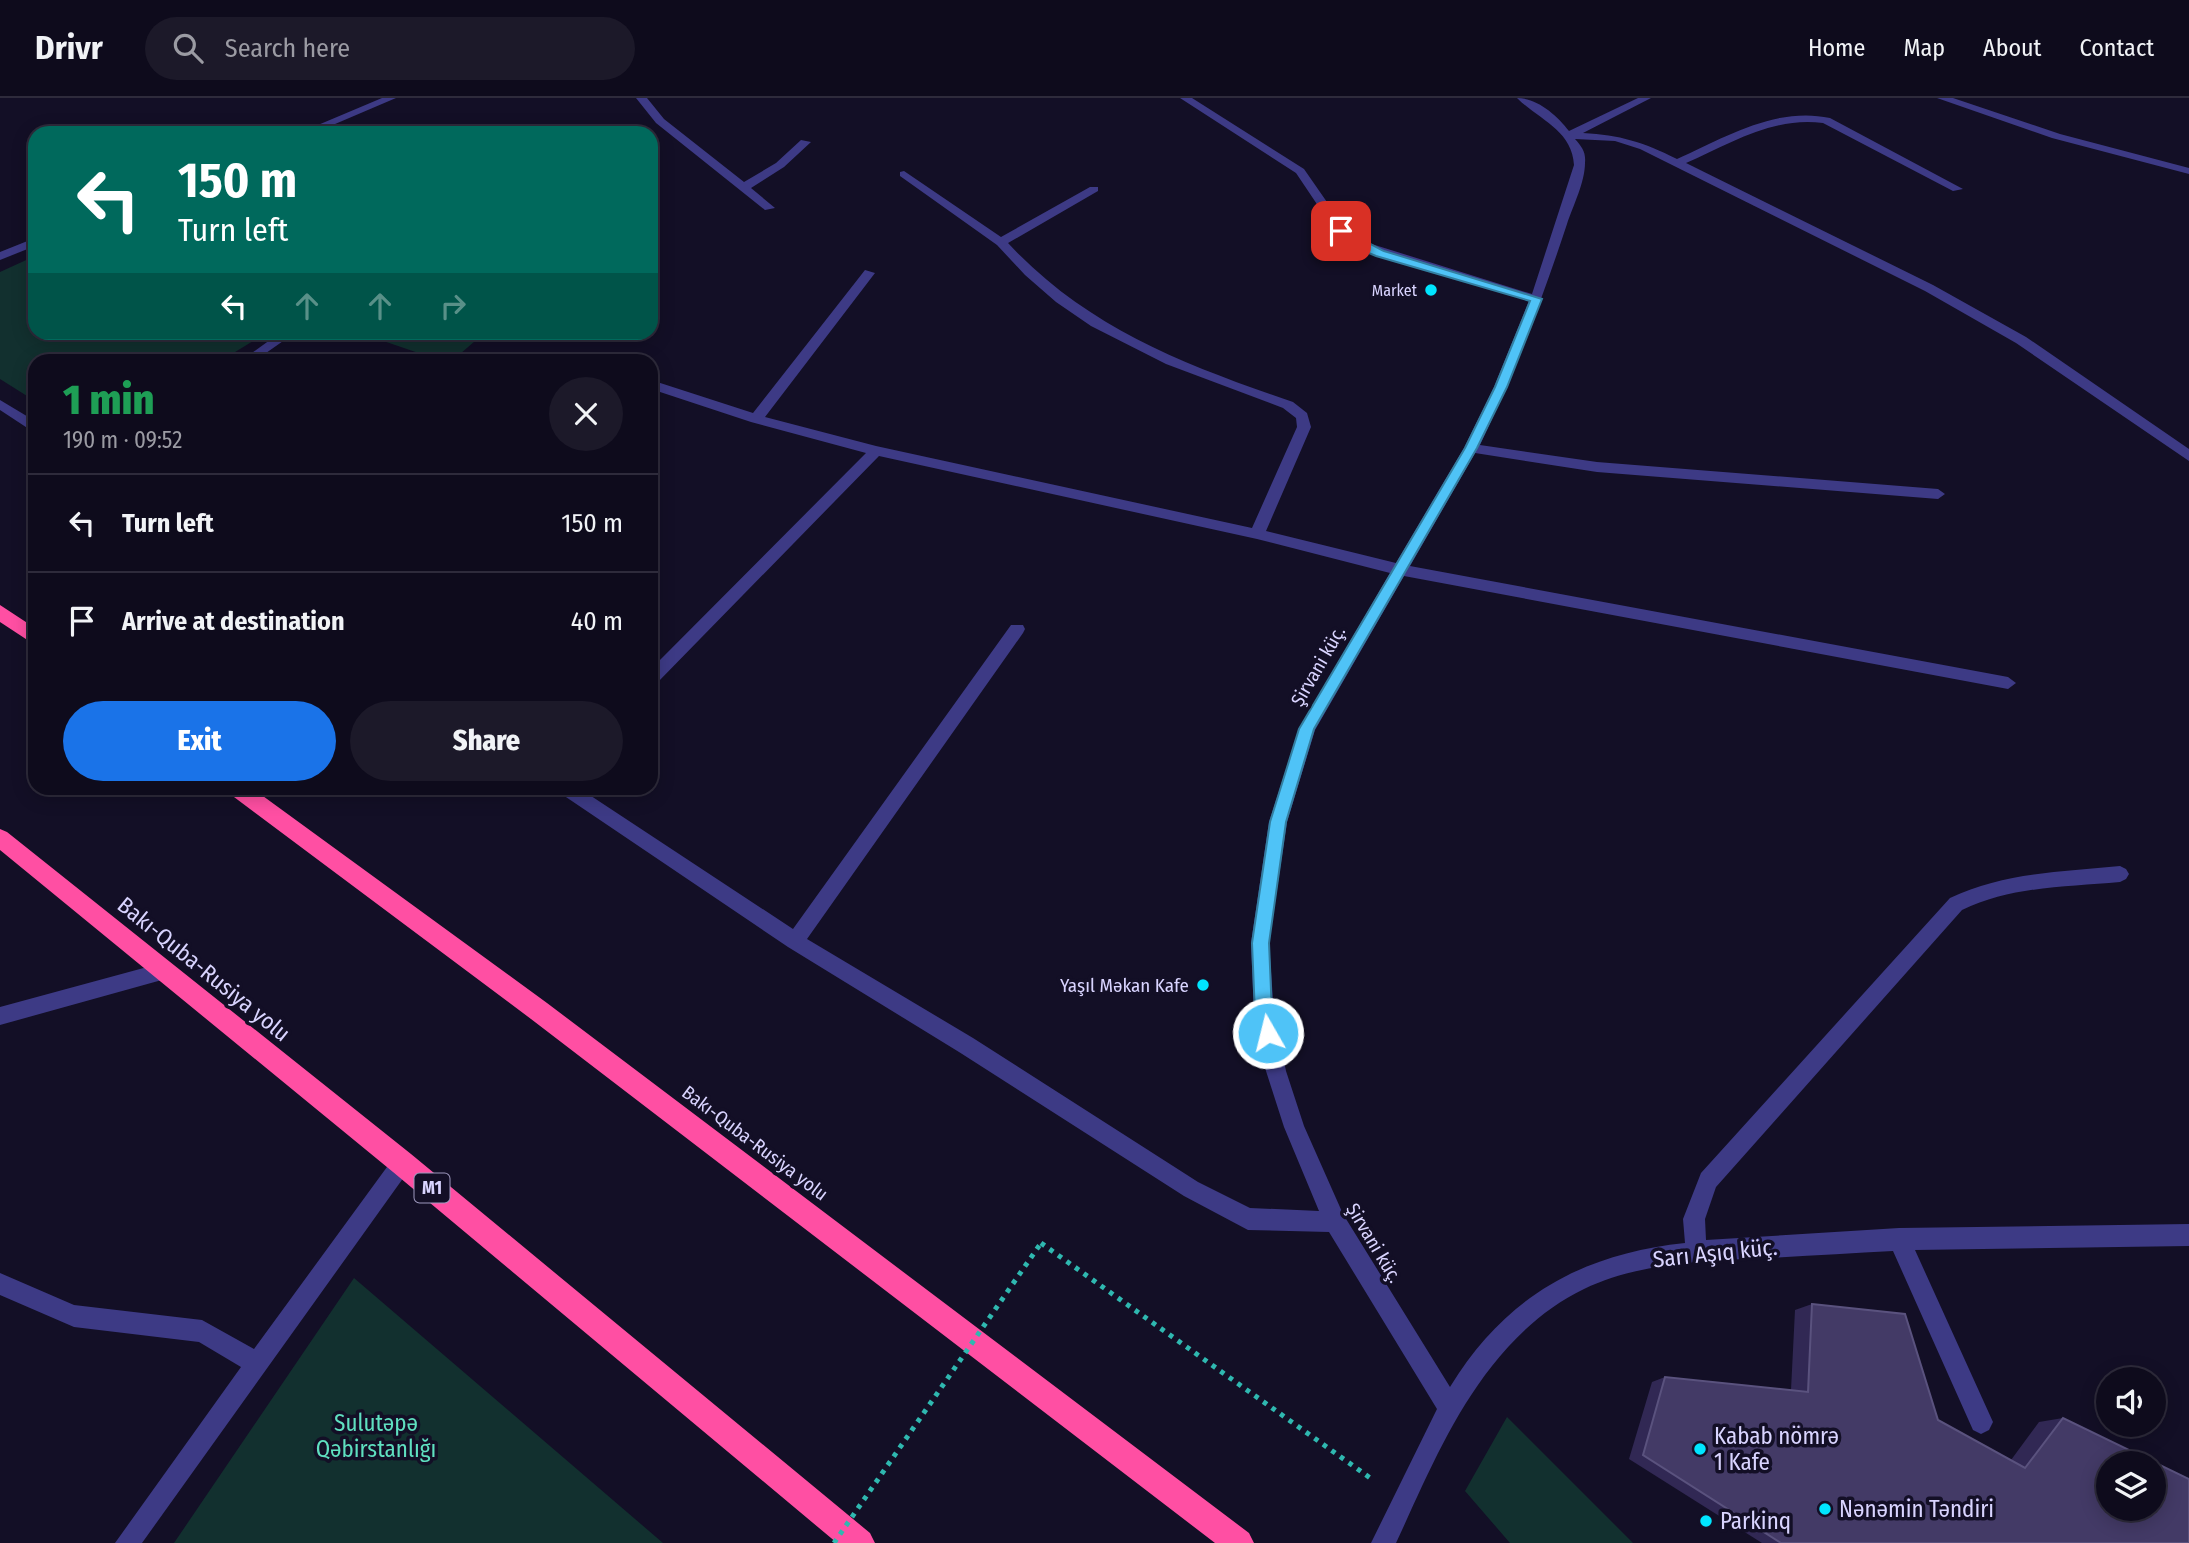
<!DOCTYPE html>
<html lang="en">
<head>
<meta charset="utf-8">
<style>
	body { margin:0; font-family:"Fira Sans Condensed",sans-serif; background:#1c1929; color:#f1f3f6; height:100vh; display:flex; flex-direction:column; font-size:26px; white-space:nowrap }
	* { box-sizing:border-box; margin:0 }
	p { font-size:23px; color:#9b9ba3 }
	.icon { flex:none; width:38px; height:38px; fill:none; stroke:currentColor; stroke-width:2; stroke-linecap:round; stroke-linejoin:round }
	.map { position:relative; flex:1; overflow:hidden }
	.drawer { position:absolute; left:28px; top:256px; width:630px; height:441px; display:flex; flex-direction:column; background:#0e0b1c; border-radius:21px; box-shadow:0 4px 18px #0003,0 0 0 2px #2e2b3b }
	.drawer>* { flex:none }
	.guide { position:absolute; left:28px; top:28px; width:630px; height:214px; border-radius:21px; box-shadow:0 4px 18px #0003,0 0 0 2px #2e2b3b; background:#00695c; color:#fff; overflow:hidden }
	.fabs { position:absolute; left:2096px; top:1269px; display:grid; gap:14px }
	.fabs a { display:grid; place-items:center; width:70px; height:70px; border-radius:50%; background:#0e0b1c; box-shadow:0 4px 18px #0003,0 0 0 2px #2e2b3b; font-size:35px }
	.pin { position:absolute; display:grid; place-items:center; width:60px; height:60px; color:#fff; margin:-30px; border-radius:14px; box-shadow:0 4px 10px #0006 }
	.me { position:absolute; width:77px; margin:-38px; rotate:352deg; stroke-linejoin:round; filter:drop-shadow(0 0 5px #0008) }
	.turn { display:flex; align-items:center; gap:24px; height:147px; padding:0 35px; font-size:32px }
	.turn .icon { width:91px; height:91px; stroke-width:2.5 }
	.turn b { display:block; font-size:49px; line-height:60px }
	.lanes { display:flex; align-items:center; height:66px; padding:0 35px; background:#0003; justify-content:center; gap:35px; direction:ltr }
	.lanes .off { opacity:.35 }
	.round { display:grid; place-items:center; flex:none; width:74px; height:74px; border-radius:37px; background:#1c1929 }
	.head { display:flex; align-items:center; justify-content:space-between; height:119px; padding:0 35px }
	h1 { font-size:42px; font-weight:800; line-height:52px; color:#1e9e55 }
	.cta { display:flex; gap:14px; margin-top:auto; padding:14px 35px }
	.cta a { flex:1; height:80px; border-radius:42px; background:#1a73e8; color:#fff; font-size:28px; font-weight:800; line-height:80px; text-align:center }
	.cta a+a { background:#1c1929; color:#f1f3f6 }
	ul { padding:0; list-style:none }
	li { display:flex; align-items:center; gap:21px; height:98px; padding:0 35px; border-top:2px solid #2e2b3b }
	li div { flex:1 }
	li b { display:block; font-size:26px }
	li em { font-style:normal }
	header { display:flex; align-items:center; gap:42px; box-sizing:border-box; height:98px; padding:0 35px; background:#0e0b1c; border-bottom:2px solid #2e2b3b }
	header strong { font-size:33px }
	nav { display:flex; gap:38px; margin-inline-start:auto; font-size:24px }
	.search { width:490px; height:63px; background:#1c1929; display:flex; align-items:center; gap:18px; box-sizing:border-box; padding:0 24px; border-radius:38px; color:#9b9ba3; font-size:26px }
	.map>svg:first-child { display:block }
</style>
</head>
<body>
<header>
<strong>Drivr</strong>
<div class="search"><svg class="icon" aria-label="search" viewBox="0 0 24 24"><circle cx="10" cy="10" r="6"/><path d="M15 15l6 6"/></svg>Search here</div>
<nav><a>Home</a><a>Map</a><a>About</a><a>Contact</a></nav>
</header>
<div class="map">
<svg width="2189" height="1445" viewBox="0 0 2189 1445">
	<rect width="100%" height="100%" fill="#130f26"/>
	<path fill="#12302f" d="M35,158V234L266,235L222,262H35V303L0,281V174Z
		M477,235L482,237L453,262H439L360,235Z
		M354,1180L663,1445H174Z
		M1507,1319L1633,1445H1510L1465,1393Z"/>
	<g fill="none" stroke-linecap="round" stroke-linejoin="round">
		<path stroke="#2fb8b0" stroke-width="5" stroke-dasharray="4.5 6" stroke-linecap="butt" d="M1041,1145L1373,1382"/>
		<path fill="#3d3a85" fill-rule="evenodd" d="M382,0H396L314,35H299Z
			M636,0H647L664,21L744,84L776,65L801,42L811,44L784,69L751,90L775,110L765,112L656,25Z
			M1180,0H1192L1304,71L1345,130L1362,143L1532,196L1574,67C1572,32 1539,22 1517,0C1537,0 1557,17 1569,33L1638,0H1651L1583,35C1620,37 1643,44 1677,61C1724,40 1776,8 1830,20L1963,91L1953,93L1823,25C1774,18 1729,46 1686,65L1933,187L2026,239L2189,351V363L2016,245L1925,193L1640,51L1615,43L1575,41C1582,49 1586,54 1585,65C1585,84 1573,108 1567,126C1542,202 1514,275 1480,347L1597,364L1938,391L1945,396L1938,401L1597,374L1475,355L1410,468L2008,579L2016,585L2008,591L1404,478L1315,632L1287,724L1269,845L1274,916L1286,973L1304,1028L1343,1116L1450,1289C1505,1199 1581,1156 1685,1145L1683,1121L1701,1075L1950,800C2004,774 2061,774 2120,768L2126,771L2129,776L2126,781L2120,784C2066,789 2012,788 1962,812L1716,1089L1705,1121L1706,1142L1899,1130L2189,1126V1148L1915,1152L1993,1324L1989,1332L1981,1336L1973,1332L1893,1153C1851,1155 1809,1158 1766,1160C1706,1163 1640,1164 1584,1191C1547,1209 1517,1236 1492,1268C1450,1321 1424,1385 1396,1445H1371L1437,1311L1329,1134L1248,1132L1184,1098L959,954L788,849L560,695L558,690H579L793,831L1011,527H1023L1025,531L1023,535L807,841L973,940L1198,1084L1250,1110L1319,1113L1284,1029L1266,973L1254,916L1251,845L1269,724L1299,631L1390,475L1257,441L879,358L657,585L651,587V571L866,355L751,324L651,291V282L753,315L865,172L875,175L765,319L876,348L1252,430L1297,329L1296,320L1283,310L1166,266L1091,228L1056,204L1025,177L997,147L900,78V74L904,73L1001,139L1090,89H1098V93L1008,145C1087,230 1185,267 1293,304L1307,315L1311,329L1266,433L1396,465L1464,350L1494,289L1529,203L1354,149L1337,136L1296,75Z
			M1937,0H1953L2060,36L2189,70V76L2052,40Z
			M35,140V148L0,162V154Z
			M281,234H296L256,262H242Z
			M0,302L35,323V335L0,312Z
			M162,865L169,868L171,874L169,880L0,927V909Z
			M402,1055L409,1058L412,1065L409,1072L142,1445H115L241,1269L199,1244L74,1229L0,1197V1175L74,1207L202,1222L254,1251L395,1058Z"/>
		<path fill="#ff4fa3" fill-rule="evenodd" d="M0,507L35,530V547L0,524Z
			M227,690H252L547,905L1249,1435L1254,1445H1215L531,921L230,696Z
			M0,731L7,734L411,1056L870,1435L875,1445H837L393,1074L0,752Z"/>
		<path stroke="#2fb8b0" stroke-width="5" stroke-dasharray="4.5 6" stroke-linecap="butt" d="M834,1445L1041,1145"/>
	</g>
	<path fill="#312854" d="M1812,1206L1938,1322L2011,1362L2039,1324L2063,1320L2189,1445H1762L1629,1361L1652,1284L1665,1279L1791,1292L1795,1212Z"/>
	<path fill="#433a66" stroke="#5a527e" stroke-width="2" fill-rule="evenodd" d="M1812,1206L1905,1216L1938,1322L2025,1370L2063,1320L2189,1381V1445H1781L1643,1357L1665,1279L1808,1294ZM2109,1365H2154V1410H2109Z"/>
	<path fill="#4fc3f7" stroke="#337fa1" stroke-width="2" d="M1337,131C1345,130 1373,148 1384,153L1542,201L1507,289L1477,350L1314,631L1286,724L1269,845L1272,916L1277,935L1274,941L1268,944L1262,941L1255,916L1252,845L1270,724L1299,631L1465,350L1495,289L1530,203L1376,158L1354,149L1337,135Z"/>
	<g fill="#00e5ff" stroke="#130f26" stroke-width="2.5">
		<circle cx="1431" cy="192" r="7"/>
		<circle cx="1203" cy="887" r="7"/>
		<circle cx="1700" cy="1351" r="7"/>
		<circle cx="1825" cy="1411" r="7"/>
		<circle cx="1706" cy="1423" r="7"/>
	</g>
	<g text-anchor="middle" dominant-baseline="central" stroke-width="7" stroke-linejoin="round" paint-order="stroke">
		<g font-size="16" fill="#d9d4ff" stroke="#130f26" text-anchor="end">
			<text x="1417" y="192">Market</text>
		</g>
		<rect fill="#130f26" stroke="#9e99be" stroke-width="2" x="414.5" y="1075.5" width="35" height="29" rx="5"/>
		<g font-size="18" font-weight="bold" fill="#d9d4ff">
			<text x="432" y="1090">M1</text>
		</g>
		<g font-size="19" fill="#d9d4ff" stroke="#130f26">
			<text transform="translate(1318 568) rotate(-60)">Şirvani küç.</text>
			<text transform="translate(755 1045) rotate(37)">Bakı-Quba-Rusiya yolu</text>
			<text transform="translate(1374 1145) rotate(59)">Şirvani küç.</text>
		</g>
		<g font-size="19" fill="#d9d4ff" stroke="#130f26" text-anchor="end">
			<text x="1189" y="887">Yaşıl Məkan Kafe</text>
		</g>
		<g font-size="23" fill="#d9d4ff" stroke="#130f26">
			<text transform="translate(204 871) rotate(39)">Bakı-Quba-Rusiya yolu</text>
			<text transform="translate(1715 1155) rotate(-6)">Sarı Aşıq küç.</text>
		</g>
		<g font-size="23" fill="#5fe0c0" stroke="#130f26">
			<text x="376" y="1325">Sulutəpə<tspan x="376" dy="26">Qəbirstanlığı</tspan></text>
		</g>
		<g font-size="23" fill="#d9d4ff" stroke="#130f26" text-anchor="start">
			<text x="1714" y="1338">Kabab nömrə<tspan x="1714" dy="26">1 Kafe</tspan></text>
			<text x="1839" y="1411">Nənəmin Təndiri</text>
			<text x="1720" y="1423">Parkinq</text>
		</g>
	</g>
</svg>
<div class="fabs">
<a><svg class="icon" aria-label="sound" viewBox="0 0 24 24"><path d="M4 9h4l5-4v14l-5-4H4zM17 9q2 3 0 6"/></svg></a>
<a><svg class="icon" aria-label="layers" viewBox="0 0 24 24"><path d="M12 4l9 5-9 5-9-5zM3 14l9 5 9-5"/></svg></a>
</div>
<div class="pin" style="left:1341px;top:133px;background:#d93025"><svg class="icon" aria-label="arrive" viewBox="0 0 24 24"><path d="M6 21V4h12l-3 4 3 4H6"/></svg></div>
<svg class="me" style="left:1268px;top:935px" viewBox="-20 -20 40 40"><circle r="17" fill="#4fc3f7" stroke="#fff" stroke-width="3"/><path d="M0-11L8 9 0 5-8 9z" fill="#fff"/></svg>
<div class="guide">
<div class="turn"><svg class="icon" aria-label="left" viewBox="0 0 24 24"><path d="M17 20v-9H6M10 6l-5 5 5 5"/></svg><div><b>150 m</b>Turn left</div></div>
<div class="lanes"><svg class="icon" aria-label="left" viewBox="0 0 24 24"><path d="M17 20v-9H6M10 6l-5 5 5 5"/></svg><svg class="icon off" aria-label="ahead" viewBox="0 0 24 24"><path d="M12 20V5M6 11l6-6 6 6"/></svg><svg class="icon off" aria-label="ahead" viewBox="0 0 24 24"><path d="M12 20V5M6 11l6-6 6 6"/></svg><svg class="icon off" aria-label="right" viewBox="0 0 24 24"><path d="M7 20v-9h11M14 6l5 5-5 5"/></svg></div>
</div>
<section class="drawer">
<div class="head"><div><h1>1 min</h1><p>190 m · 09:52</p></div><a class="round"><svg class="icon" aria-label="close" viewBox="0 0 24 24"><path d="M6 6l12 12M18 6L6 18"/></svg></a></div>
<ul>
<li><svg class="icon" aria-label="left" viewBox="0 0 24 24"><path d="M17 20v-9H6M10 6l-5 5 5 5"/></svg><div><b>Turn left</b></div><em>150 m</em></li>
<li><svg class="icon" aria-label="arrive" viewBox="0 0 24 24"><path d="M6 21V4h12l-3 4 3 4H6"/></svg><div><b>Arrive at destination</b></div><em>40 m</em></li>
</ul>
<div class="cta"><a>Exit</a><a>Share</a></div>
</section>
</div>
</body>
</html>
